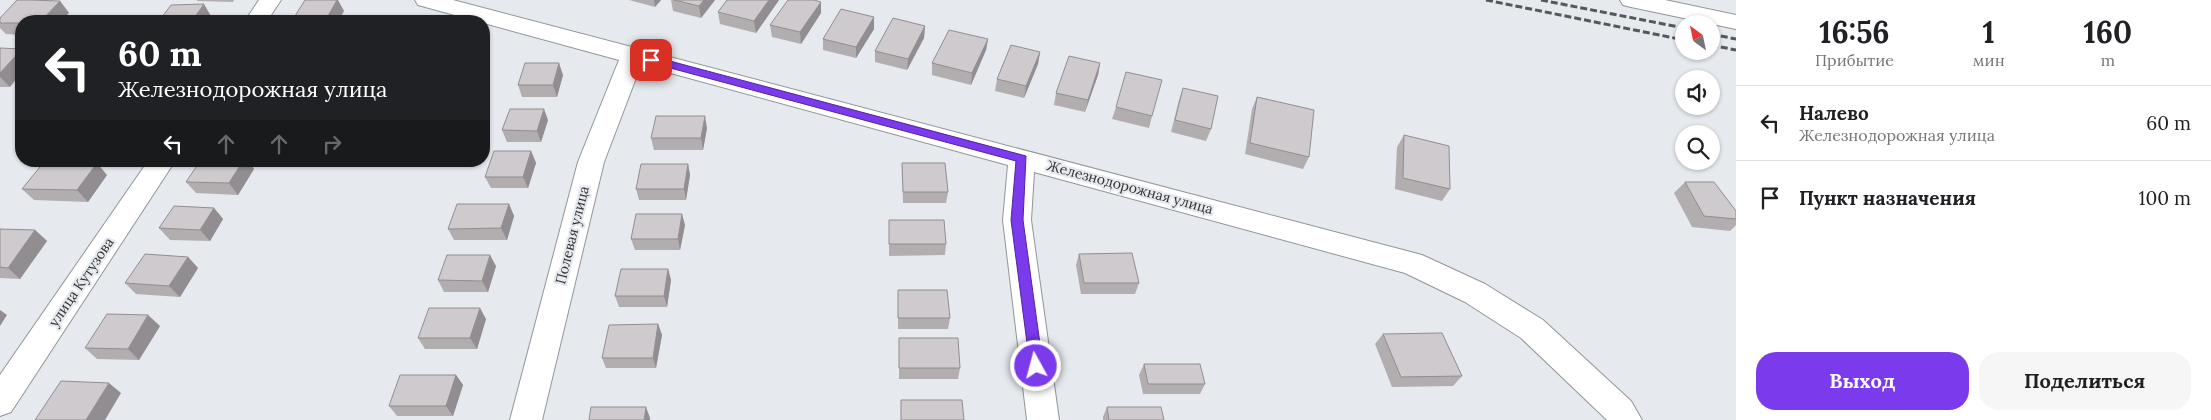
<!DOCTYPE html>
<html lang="ru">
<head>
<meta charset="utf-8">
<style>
	body { margin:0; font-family:Lora,serif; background:#f6f6f6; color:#202124; height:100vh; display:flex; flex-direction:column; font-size:19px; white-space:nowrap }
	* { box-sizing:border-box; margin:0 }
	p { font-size:16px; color:#757577 }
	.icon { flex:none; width:28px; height:28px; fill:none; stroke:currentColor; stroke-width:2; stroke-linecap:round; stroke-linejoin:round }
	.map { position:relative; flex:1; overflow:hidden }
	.sheet { display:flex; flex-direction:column; background:#fff; width:475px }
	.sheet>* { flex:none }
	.banner { position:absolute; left:15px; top:15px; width:475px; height:152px; border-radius:20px; box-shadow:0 1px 4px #0004; background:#202124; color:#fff; overflow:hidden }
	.needle { width:32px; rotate:327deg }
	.tools { position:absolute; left:1675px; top:15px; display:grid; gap:10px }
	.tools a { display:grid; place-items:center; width:45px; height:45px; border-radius:50%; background:#fff; box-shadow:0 1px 4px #0004; font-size:25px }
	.pin { position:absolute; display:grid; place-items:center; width:42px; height:42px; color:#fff; margin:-21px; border-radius:10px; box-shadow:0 2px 8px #0006 }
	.me { position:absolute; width:55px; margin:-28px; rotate:353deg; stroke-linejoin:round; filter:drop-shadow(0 0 4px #0008) }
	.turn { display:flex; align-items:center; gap:18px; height:105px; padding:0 20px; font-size:22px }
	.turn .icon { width:65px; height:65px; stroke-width:2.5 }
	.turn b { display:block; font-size:35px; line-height:42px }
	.lanes { display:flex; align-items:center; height:48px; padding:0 20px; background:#0003; justify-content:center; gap:25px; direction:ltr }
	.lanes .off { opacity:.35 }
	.eta { display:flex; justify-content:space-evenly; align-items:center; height:85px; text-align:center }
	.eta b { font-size:30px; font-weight:700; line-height:35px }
	.primary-button { display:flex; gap:10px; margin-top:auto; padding:10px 20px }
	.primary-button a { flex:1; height:58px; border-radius:20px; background:#7c3aed; color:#fff; font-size:20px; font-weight:700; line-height:58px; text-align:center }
	.primary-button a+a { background:#f6f6f6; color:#202124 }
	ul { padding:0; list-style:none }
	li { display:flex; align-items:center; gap:15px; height:75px; padding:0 20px; border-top:1px solid #e0e0e0 }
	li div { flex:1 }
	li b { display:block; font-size:19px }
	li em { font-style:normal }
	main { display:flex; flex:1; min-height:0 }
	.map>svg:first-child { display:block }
</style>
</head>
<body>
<main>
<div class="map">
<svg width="1736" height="420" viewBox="0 0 1736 420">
	<rect width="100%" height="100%" fill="#e6e9ed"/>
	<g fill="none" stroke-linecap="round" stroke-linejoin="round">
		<g stroke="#929599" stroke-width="2">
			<path id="minor" d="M259,0H281L267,21H245Z
				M415,0H453L1422,255L1485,284L1543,320L1631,401L1642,420H1607L1521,338L1465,302L1405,273L1034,172L1031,220L1059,420H1027L1003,220L1008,165L641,65L604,162L542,420H510L578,162L619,60L418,5Z
				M1620,0H1665L1736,15V29L1631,7L1623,5Z
				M148,161H175L11,412L0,416V375Z"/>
		</g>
		<use href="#minor" fill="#fff" fill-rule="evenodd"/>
		<path stroke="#565759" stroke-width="3" stroke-dasharray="7 3" stroke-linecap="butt" d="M1486,0L1684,40
			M1541,0L1684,28
			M1711,34L1736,39
			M1711,45L1736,50"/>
	</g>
	<path fill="#b2aeb0" d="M197,0H234L233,2L197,1Z
		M629,0H661L655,7Z
		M671,0H715L701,18L673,11Z
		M779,0L756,33L720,24L718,12Z
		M60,1L69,13L21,21V35L6,34L0,28V18Z
		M344,11L338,21H298L295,16Z
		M821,13L801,44L772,37L770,25Z
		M874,17V29L856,58L823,50V39Z
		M925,26L924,38L907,70L875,62V51Z
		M988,39L986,50L971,85L932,75V63Z
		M0,48L10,87H0Z
		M1040,52L1038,64L1024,98L995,91L997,79Z
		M1100,63L1098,75L1085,112L1054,105L1056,93Z
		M563,75L557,97H522L518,85Z
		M1183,88L1211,129L1206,141L1171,132L1179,100Z
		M1257,97L1309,157L1303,169L1245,154L1252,109Z
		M1116,107L1152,116L1149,128L1112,119Z
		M548,120L541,142H507L502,130Z
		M707,128L703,150H654L651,138Z
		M1404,135L1450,189L1442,201L1395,189L1397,147Z
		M531,151L536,163L528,188H491L485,177Z
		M902,163L948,192L946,203H903Z
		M688,164L690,175L686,200H639L636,189Z
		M254,169L238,195L196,193L186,182Z
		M107,175L88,202L34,200L22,189Z
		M1685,182L1736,219V225L1730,231L1692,227L1674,193Z
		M509,204L514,216L507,240H454L448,229Z
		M214,208L223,219L210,241L170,240L159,228Z
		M889,220L946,244L945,255L889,256Z
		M685,225L680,250H635L631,239Z
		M0,229L35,230L47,241L20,279L0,278Z
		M1079,254L1139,283L1135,294H1081L1076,265Z
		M188,257L198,268L180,297L136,294L125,283Z
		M496,266L488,292H444L438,280Z
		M668,269L671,280L667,307H619L615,296Z
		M898,290L950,318L948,329H898Z
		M486,319L477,349H425L418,338Z
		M658,324L662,335L656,368H606L602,358Z
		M160,326L139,360L97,359L85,348Z
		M1383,334L1462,376L1453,386L1392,387L1375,344Z
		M899,338L960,368L958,379H899Z
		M1144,364L1205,384L1200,394H1143L1139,375Z
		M456,375L463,385L453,416H397L389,406Z
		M1107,407L1164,420H1103V417Z"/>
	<path fill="#918d90" d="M337,0H338L344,11L338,21H331L328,16Z
		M654,0H661L655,7Z
		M704,0H715L701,18L699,6Z
		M769,0H779L756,33L754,21Z
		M60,1L69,13L61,21H41Z
		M821,2V13L801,44L800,32Z
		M204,4L211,16L208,21H192Z
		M874,17V29L856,58V47Z
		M925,26L924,38L907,70L908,59Z
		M988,39L986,50L971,85L972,73Z
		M21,50V73L10,87L0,77V73Z
		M1040,52L1038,64L1024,98L1026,86Z
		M559,63L563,75L557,97L553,85Z
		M1100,63L1098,75L1085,112L1088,100Z
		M544,109L548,120L541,142L537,131Z
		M705,116L707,128L703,150L701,138Z
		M531,151L536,163L528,188L523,177Z
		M243,161H249L254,169L238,195L229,183Z
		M97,163L107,175L88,202L77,190Z
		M688,164L690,175L686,200L684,189Z
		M509,204L514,216L507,240L501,228Z
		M214,208L223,219L210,241L200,230Z
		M682,214L685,225L680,250L678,239Z
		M35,230L47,241L20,279L8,268Z
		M490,255L496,266L488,292L482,281Z
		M188,257L198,268L180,297L169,286Z
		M668,269L671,280L667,307L664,296Z
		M480,308L486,319L477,349L470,338Z
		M0,310L7,315L0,326Z
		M148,315L160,326L139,360L128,349Z
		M658,324L662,335L656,368L653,358Z
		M456,375L463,385L453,416L446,406Z
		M109,383L121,393L105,420H86Z
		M646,407L650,418V420H644Z"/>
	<path fill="#cfcacd" stroke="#918d90" d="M17,0H30L60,1L41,21H21V23H0V18Z
		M305,0H337L328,16H295Z
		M674,0H704L699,6Z
		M727,0H769L754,21L718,12Z
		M788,0H814L821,2L800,32L770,25Z
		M204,4L192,21H159L171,5Z
		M841,9L874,17L856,47L823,39Z
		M893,18L925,26L908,59L875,51Z
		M949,30L988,39L972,73L932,63Z
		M1011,45L1040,52L1026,86L997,79Z
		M0,48L21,49V50L0,73Z
		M1069,56L1100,63L1088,100L1056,93Z
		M525,63H559L553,85H518Z
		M1126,72L1162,80L1152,116L1116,107Z
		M1183,88L1218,96L1211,129L1175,120Z
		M1257,97L1314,110L1309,157L1250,143Z
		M510,109H544L537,131L502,130Z
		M656,116H705L701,138H651Z
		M1404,135L1449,146L1450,189L1403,178Z
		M494,151H531L523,177H485Z
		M200,161H243L229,183L186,182Z
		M44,162L97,163L77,190L22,189Z
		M902,163H945L948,192H903Z
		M641,164H688L684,189H636Z
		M1685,182H1714L1736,211V219L1704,216Z
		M457,204H509L501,228L448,229Z
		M174,206L214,208L200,230L159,228Z
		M636,214H682L678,239H631Z
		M889,220H944L946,244H889Z
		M0,229L35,230L8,268L0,267Z
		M1132,253L1139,283H1084L1079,254Z
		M145,254L188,257L169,286L125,283Z
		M447,255H490L482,281L438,280Z
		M621,269H668L664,296H615Z
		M898,290H947L950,318H898Z
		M429,308H480L470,338H418Z
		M107,314L148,315L128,349L85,348Z
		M658,324L653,358H602L609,325Z
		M1442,333L1462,376L1401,377L1383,334Z
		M899,338H958L960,368H899Z
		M1144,364H1200L1205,384H1148Z
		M400,375H456L446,406H389Z
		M61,381L109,383L86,420H35Z
		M901,400H962L964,420H901Z
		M591,407H646L644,420H589Z
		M1107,407H1161L1164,420H1109Z"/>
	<path fill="#7c3aed" stroke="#51269a" d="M651,56L1026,156L1023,220L1043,366L1041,370H1032L1030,366L1011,220L1016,161L648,62L646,60Z"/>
	<g text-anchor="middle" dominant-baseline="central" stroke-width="4.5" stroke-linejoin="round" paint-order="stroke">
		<g font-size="14" fill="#313233" stroke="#e6e9ed">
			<text transform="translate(1130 187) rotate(15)">Железнодорожная улица</text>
			<text transform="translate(572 235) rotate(-76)">Полевая улица</text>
			<text transform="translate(81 282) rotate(-56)">улица Кутузова</text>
		</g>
	</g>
</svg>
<div class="tools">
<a><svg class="needle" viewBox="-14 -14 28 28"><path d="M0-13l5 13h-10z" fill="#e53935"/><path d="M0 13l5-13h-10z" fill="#757577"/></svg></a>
<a><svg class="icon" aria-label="sound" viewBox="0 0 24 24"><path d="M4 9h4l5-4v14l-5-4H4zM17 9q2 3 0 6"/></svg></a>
<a><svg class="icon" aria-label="search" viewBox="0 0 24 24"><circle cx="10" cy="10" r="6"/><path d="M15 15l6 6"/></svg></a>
</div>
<div class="pin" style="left:651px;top:60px;background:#d93025"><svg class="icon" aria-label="arrive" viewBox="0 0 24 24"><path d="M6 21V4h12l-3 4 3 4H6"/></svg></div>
<svg class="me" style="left:1036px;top:366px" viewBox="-20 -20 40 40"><circle r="17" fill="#7c3aed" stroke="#fff" stroke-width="3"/><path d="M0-11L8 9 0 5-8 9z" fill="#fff"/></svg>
<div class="banner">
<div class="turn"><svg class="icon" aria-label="left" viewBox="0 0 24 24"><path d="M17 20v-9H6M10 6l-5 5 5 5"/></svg><div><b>60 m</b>Железнодорожная улица</div></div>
<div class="lanes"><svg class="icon" aria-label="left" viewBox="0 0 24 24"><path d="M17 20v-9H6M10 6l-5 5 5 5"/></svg><svg class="icon off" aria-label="ahead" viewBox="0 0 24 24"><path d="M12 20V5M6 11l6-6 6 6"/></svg><svg class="icon off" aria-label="ahead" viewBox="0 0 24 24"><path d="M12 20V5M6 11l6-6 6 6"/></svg><svg class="icon off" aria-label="right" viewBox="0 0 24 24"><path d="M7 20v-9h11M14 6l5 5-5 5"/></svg></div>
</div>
</div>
<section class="sheet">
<div class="eta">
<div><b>16:56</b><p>Прибытие</p></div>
<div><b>1</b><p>мин</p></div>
<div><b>160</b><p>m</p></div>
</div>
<ul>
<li><svg class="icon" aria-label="left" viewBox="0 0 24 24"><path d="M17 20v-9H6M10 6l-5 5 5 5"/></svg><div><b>Налево</b><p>Железнодорожная улица</p></div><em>60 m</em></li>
<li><svg class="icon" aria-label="arrive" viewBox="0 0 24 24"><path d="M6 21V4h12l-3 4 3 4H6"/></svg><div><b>Пункт назначения</b></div><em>100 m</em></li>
</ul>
<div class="primary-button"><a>Выход</a><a>Поделиться</a></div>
</section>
</main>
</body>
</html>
